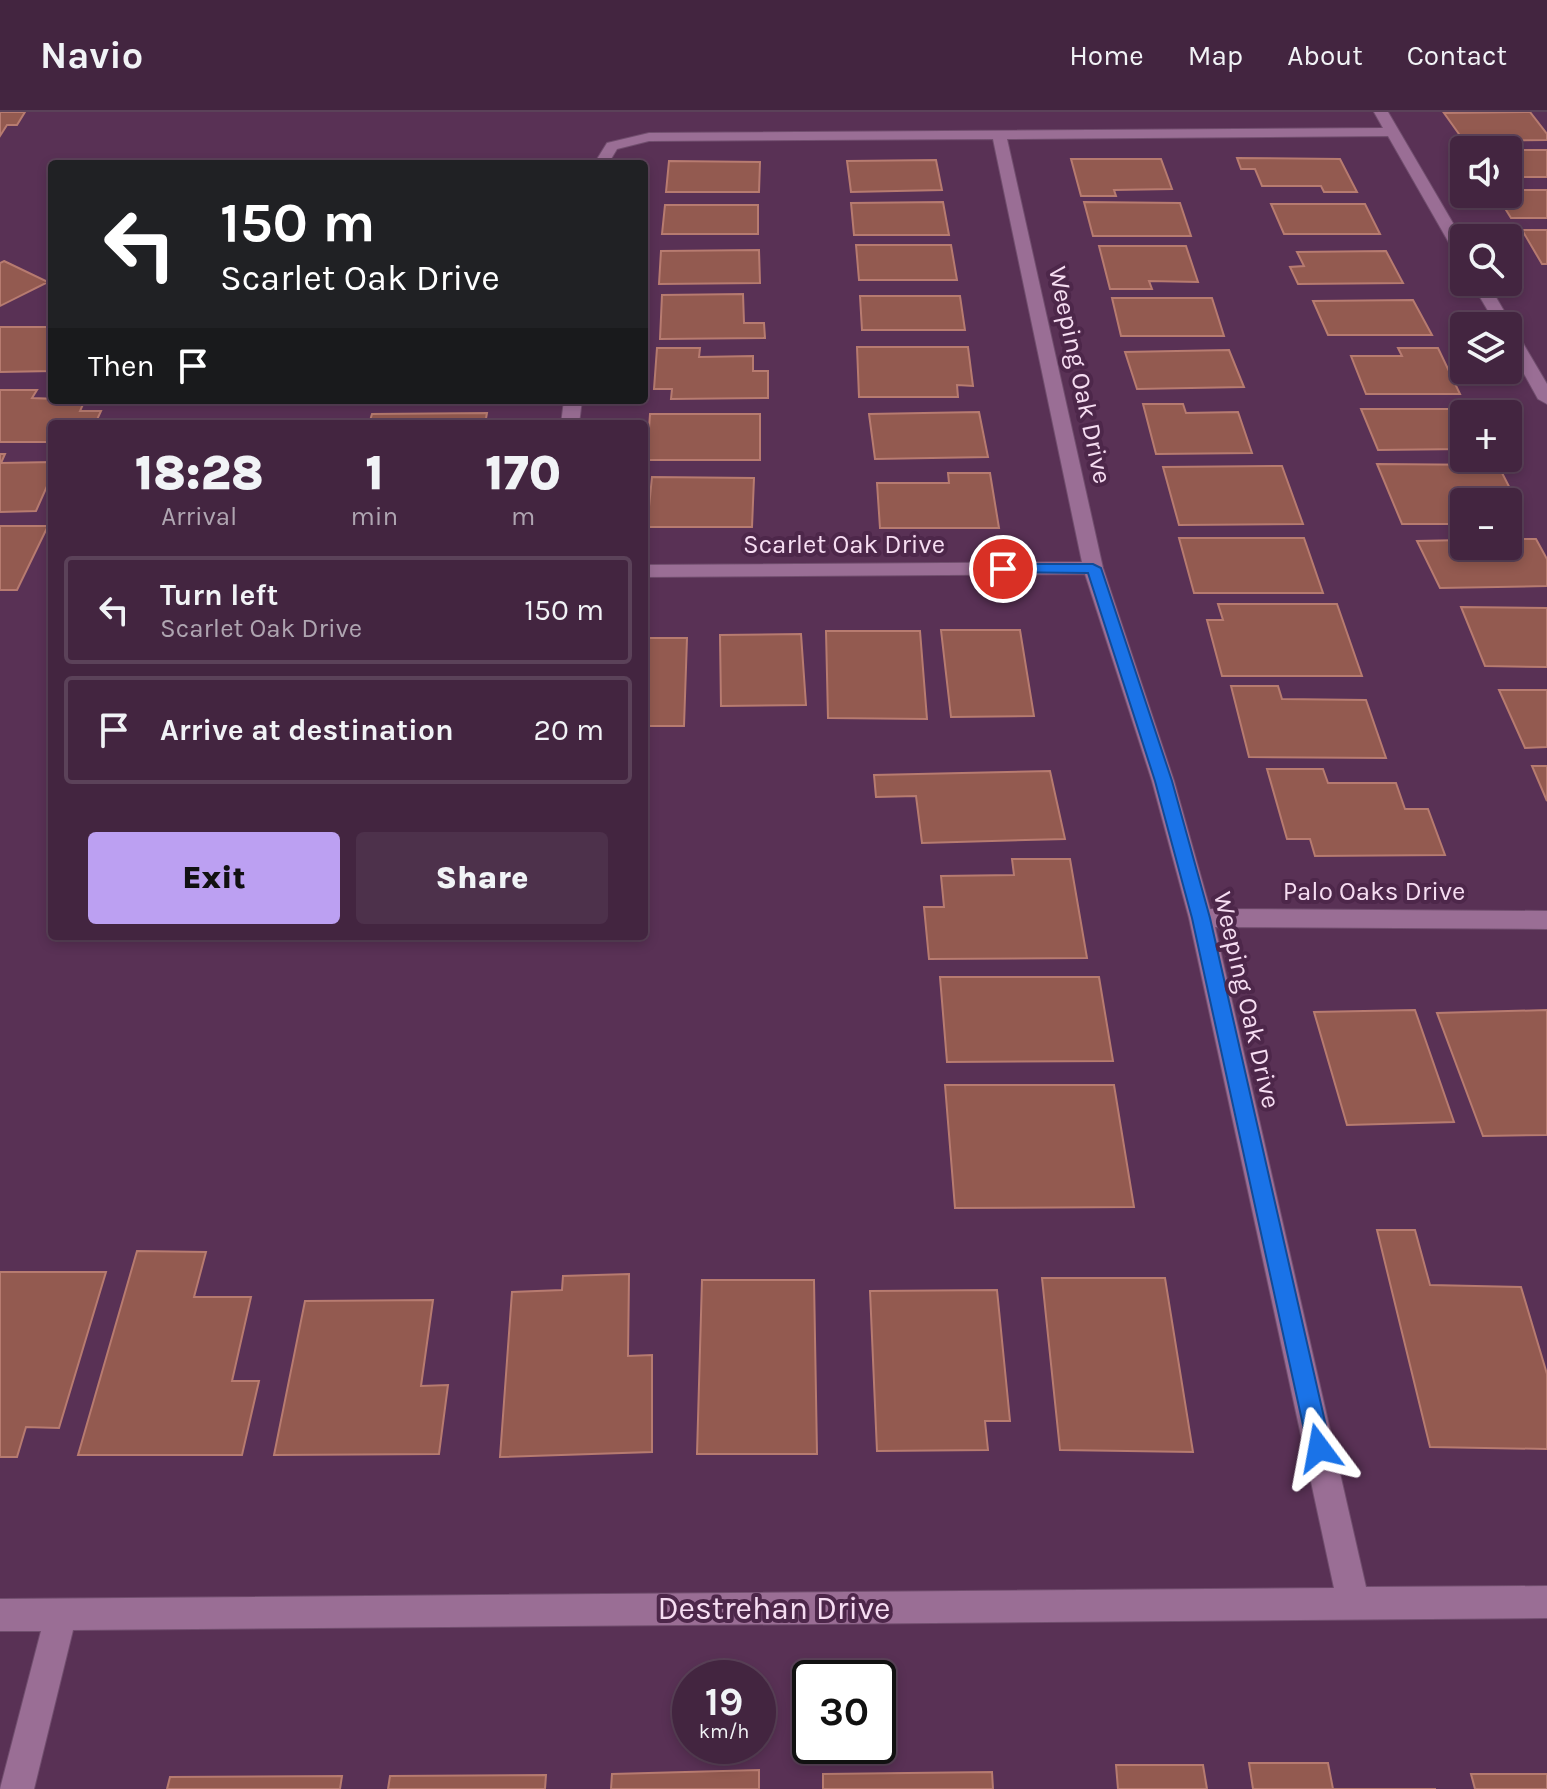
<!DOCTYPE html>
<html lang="en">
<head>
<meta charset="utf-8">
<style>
	body { margin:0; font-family:Karla,sans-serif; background:#4d314b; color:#f1f3f6; height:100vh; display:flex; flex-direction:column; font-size:30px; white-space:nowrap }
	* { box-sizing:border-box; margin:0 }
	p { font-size:26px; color:#afa5b1 }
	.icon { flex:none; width:44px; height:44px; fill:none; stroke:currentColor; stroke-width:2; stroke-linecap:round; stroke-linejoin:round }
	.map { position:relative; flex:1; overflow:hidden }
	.sheet { position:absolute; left:48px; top:308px; width:600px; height:520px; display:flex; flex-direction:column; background:#432540; border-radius:8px; box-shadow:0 4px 12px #0003,0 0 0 2px #5b4259 }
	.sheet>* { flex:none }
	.banner { position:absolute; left:48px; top:48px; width:600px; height:244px; border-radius:8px; box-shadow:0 4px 12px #0003,0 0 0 2px #5b4259; background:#202124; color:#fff; overflow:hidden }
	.buttons { position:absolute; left:1450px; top:24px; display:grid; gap:16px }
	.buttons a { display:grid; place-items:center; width:72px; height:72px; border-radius:8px; background:#432540; box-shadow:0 4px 12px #0003,0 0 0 2px #5b4259; font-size:40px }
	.speed { position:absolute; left:672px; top:1548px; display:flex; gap:16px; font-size:40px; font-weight:700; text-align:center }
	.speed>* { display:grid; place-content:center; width:104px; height:104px; border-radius:50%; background:#432540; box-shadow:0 4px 12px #0003,0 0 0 2px #5b4259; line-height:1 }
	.speed small { font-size:20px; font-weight:400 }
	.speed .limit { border:4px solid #111; border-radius:12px; background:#fff; color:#111 }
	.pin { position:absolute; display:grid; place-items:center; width:68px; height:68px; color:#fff; margin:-34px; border:4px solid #fff; border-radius:50%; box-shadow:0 2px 8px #0007 }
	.me { position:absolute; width:88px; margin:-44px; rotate:347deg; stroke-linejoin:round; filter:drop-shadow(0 0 6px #0008) }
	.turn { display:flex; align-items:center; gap:28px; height:168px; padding:0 40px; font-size:36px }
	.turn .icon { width:104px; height:104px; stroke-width:2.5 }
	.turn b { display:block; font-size:56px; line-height:68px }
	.then { display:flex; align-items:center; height:76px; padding:0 40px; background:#0003; gap:16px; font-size:30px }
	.eta { display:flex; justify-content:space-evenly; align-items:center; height:136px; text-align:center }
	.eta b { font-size:48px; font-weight:800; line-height:56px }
	.primary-button { display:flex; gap:16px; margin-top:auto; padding:16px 40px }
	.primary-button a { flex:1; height:92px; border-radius:8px; background:#bca0f2; color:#111; font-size:32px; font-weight:800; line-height:92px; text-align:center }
	.primary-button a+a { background:#4d314b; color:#f1f3f6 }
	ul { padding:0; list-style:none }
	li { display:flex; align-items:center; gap:24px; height:108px; margin:0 16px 12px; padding:0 24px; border:4px solid #5b4259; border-radius:8px }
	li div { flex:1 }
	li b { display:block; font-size:30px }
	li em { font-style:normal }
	header { display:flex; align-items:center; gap:48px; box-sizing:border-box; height:112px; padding:0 40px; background:#432540; border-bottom:2px solid #5b4259 }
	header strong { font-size:38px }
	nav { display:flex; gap:44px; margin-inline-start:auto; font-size:28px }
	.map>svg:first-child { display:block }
</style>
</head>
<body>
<header>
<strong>Navio</strong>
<nav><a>Home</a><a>Map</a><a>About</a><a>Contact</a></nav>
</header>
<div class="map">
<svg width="1547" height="1677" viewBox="0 0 1547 1677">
	<rect width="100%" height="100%" fill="#593155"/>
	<path fill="#935a50" stroke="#b77b70" stroke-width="2" d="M0,0H25L17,13H7L0,24Z
		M1530,0L1547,22V28L1464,29L1444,1Z
		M1508,38H1547V65H1508Z
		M1237,46L1340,47L1357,80H1324L1321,74H1262L1255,57H1241Z
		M1071,47H1161L1172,77L1114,78L1116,84H1081Z
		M936,48L942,78L851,80L847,49Z
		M669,49L760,50L759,80H666Z
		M1508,78H1547V106H1511L1496,82H1508Z
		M943,90L949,123H854L851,91Z
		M1084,90L1180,91L1191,124H1093Z
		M1271,92H1365L1380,122H1284Z
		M665,93H758V122H662Z
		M1522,118H1547V152H1542Z
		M856,133H951L957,168H859Z
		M1099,134H1186L1198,170L1149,169L1152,177H1110Z
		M759,138L760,171L659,172L661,139Z
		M1386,139L1403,171L1298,172L1290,155L1304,154L1297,140Z
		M4,149L48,170L0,194V151Z
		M743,182L744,211H764L765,226L660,227L662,183Z
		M860,184H960L965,218H862Z
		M1112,186H1212L1224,224H1121Z
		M1413,188L1432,223H1328L1313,189Z
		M0,215H52V259L0,260Z
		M857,235H968L973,274L957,273L958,285H859Z
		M657,236H700L699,245L753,244V259H768V286L671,287L672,277H654Z
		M1398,236H1438L1460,282H1366L1351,244H1402Z
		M1229,238L1244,275L1137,277L1125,240Z
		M0,278H37L32,286L85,288L80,299H101L95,312H52V330H0Z
		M373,288H484L372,290Z
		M1143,292H1183L1186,301L1238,300L1252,341L1156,342Z
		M1361,297H1470L1472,302H1464V337L1378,338Z
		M979,300L988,345L875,347L869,302Z
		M487,301L485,312H369L372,302Z
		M650,302H760V348H647Z
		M0,342H5L1,351L52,350V363L36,399L0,400Z
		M1377,352L1498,353L1520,396H1508V390H1464V412H1402Z
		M1282,354L1303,412L1179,413L1163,355Z
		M948,361H990L999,416H880L877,371H949Z
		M652,365L754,366L752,415H647Z
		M0,414H48L17,478H0Z
		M1179,426H1304L1323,481H1194Z
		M1508,427H1536L1547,447V474L1440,476L1417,429L1464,428V434H1508Z
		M1218,492H1337L1362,564H1222L1207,508H1223Z
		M1461,495L1547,496V555L1485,554Z
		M941,518H1020L1034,604L951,605Z
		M826,519H920L927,607L828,606Z
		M801,522L806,593L721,594L720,523Z
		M644,526H687L684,614H644Z
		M1231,574H1278L1282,587L1366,588L1386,646L1249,645Z
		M1499,578H1547V635L1525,636Z
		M1532,654H1547V689Z
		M1267,657H1323L1328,671H1396L1405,697H1428L1445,743L1315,744L1310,727H1287Z
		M1050,659L1065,727L922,731L916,684L876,685L874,663Z
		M1012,747H1070L1087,846L929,847L924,795H944L941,764L1014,763Z
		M940,865H1099L1113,949L947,950Z
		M1415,898L1454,1010L1347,1013L1314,900Z
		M1547,898V1023L1483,1024L1437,901Z
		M945,973H1114L1134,1095L955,1096Z
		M1377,1118H1415L1430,1173L1521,1175L1547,1262V1337L1430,1335Z
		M137,1139L206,1140L194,1185H251L232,1269H259L242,1343H78Z
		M0,1160H106L59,1316L26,1315L17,1345H0Z
		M629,1162L628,1244L652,1243V1340L500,1345L512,1180L562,1178L563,1164Z
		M1042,1166H1165L1193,1340L1060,1338Z
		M702,1168H814L817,1342H697Z
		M997,1178L1010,1309H985L988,1338L877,1339L870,1179Z
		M433,1188L421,1274L448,1273L439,1342L274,1343L305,1189Z
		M1249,1651H1328L1333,1677H1436H1253Z
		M1116,1653H1203L1207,1677H1118Z
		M759,1658V1677H611L612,1662Z
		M992,1660L993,1677H823V1662Z
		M1471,1662H1547V1677H1475Z
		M546,1663L545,1677H388L390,1664Z
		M342,1664L340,1677H167L170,1665Z"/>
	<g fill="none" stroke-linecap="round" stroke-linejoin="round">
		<g stroke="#714e6e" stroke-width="2">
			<path id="street" d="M1374,0H1388L1464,130V148L1456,143L1388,24L1007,27L1103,456L1174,669L1210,797L1547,799V817L1215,815L1366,1475L1547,1474V1506L73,1518L34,1677H0L41,1519H0V1487L1334,1476L1189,806L1152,669L1085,462L644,465V453L1082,450L993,27L649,29L617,37L608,52H594L607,31L649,21L1383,16Z
				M1471,170H1487L1547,272V292L1538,287L1508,233V214H1497Z
				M564,288H582L579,312H561Z"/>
		</g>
		<use href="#street" fill="#9a6e95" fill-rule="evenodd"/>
	</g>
	<path fill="#1a73e8" stroke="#114b97" stroke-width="2" d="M1003,452H1093L1101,456L1172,669L1210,806L1331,1336L1327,1344L1319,1347L1311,1344L1308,1336L1192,806L1155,669L1088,461L998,460L996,457Z"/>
	<g text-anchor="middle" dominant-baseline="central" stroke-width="8" stroke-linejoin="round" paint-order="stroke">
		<g font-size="26" fill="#f6ddf2" stroke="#4d274a">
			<text transform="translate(1080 263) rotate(78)">Weeping Oak Drive</text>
			<text x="844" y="432">Scarlet Oak Drive</text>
			<text x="1374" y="779">Palo Oaks Drive</text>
			<text transform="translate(1247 888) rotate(77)">Weeping Oak Drive</text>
		</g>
		<g font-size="32" fill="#f6ddf2" stroke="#4d274a">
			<text x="774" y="1496">Destrehan Drive</text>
		</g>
	</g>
</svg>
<div class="buttons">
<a><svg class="icon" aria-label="sound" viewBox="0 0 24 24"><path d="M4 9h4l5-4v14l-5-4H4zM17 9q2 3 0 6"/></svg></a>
<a><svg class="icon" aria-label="search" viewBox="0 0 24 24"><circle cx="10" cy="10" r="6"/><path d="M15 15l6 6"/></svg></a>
<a><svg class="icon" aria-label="layers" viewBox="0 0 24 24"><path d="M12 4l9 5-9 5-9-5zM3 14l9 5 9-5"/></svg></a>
<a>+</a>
<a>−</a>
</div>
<div class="speed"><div>19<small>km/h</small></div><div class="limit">30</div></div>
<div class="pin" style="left:1003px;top:457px;background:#d93025"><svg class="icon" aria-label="arrive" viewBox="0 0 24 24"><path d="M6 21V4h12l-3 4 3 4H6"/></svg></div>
<svg class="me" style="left:1319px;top:1336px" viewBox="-20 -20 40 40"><path d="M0-17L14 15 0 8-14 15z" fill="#1a73e8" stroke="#fff" stroke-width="4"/></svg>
<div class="banner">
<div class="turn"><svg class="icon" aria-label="left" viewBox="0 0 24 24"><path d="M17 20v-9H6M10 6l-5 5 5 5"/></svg><div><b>150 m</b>Scarlet Oak Drive</div></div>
<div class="then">Then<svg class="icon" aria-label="arrive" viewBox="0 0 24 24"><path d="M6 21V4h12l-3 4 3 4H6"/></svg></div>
</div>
<section class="sheet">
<div class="eta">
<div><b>18:28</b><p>Arrival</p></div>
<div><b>1</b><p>min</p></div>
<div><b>170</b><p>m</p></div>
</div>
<ul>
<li><svg class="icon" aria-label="left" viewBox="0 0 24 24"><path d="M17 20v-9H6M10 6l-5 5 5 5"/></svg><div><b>Turn left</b><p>Scarlet Oak Drive</p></div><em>150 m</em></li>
<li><svg class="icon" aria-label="arrive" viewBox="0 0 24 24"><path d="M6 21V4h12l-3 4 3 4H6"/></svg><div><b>Arrive at destination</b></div><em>20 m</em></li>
</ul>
<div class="primary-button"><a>Exit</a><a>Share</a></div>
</section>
</div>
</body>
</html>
